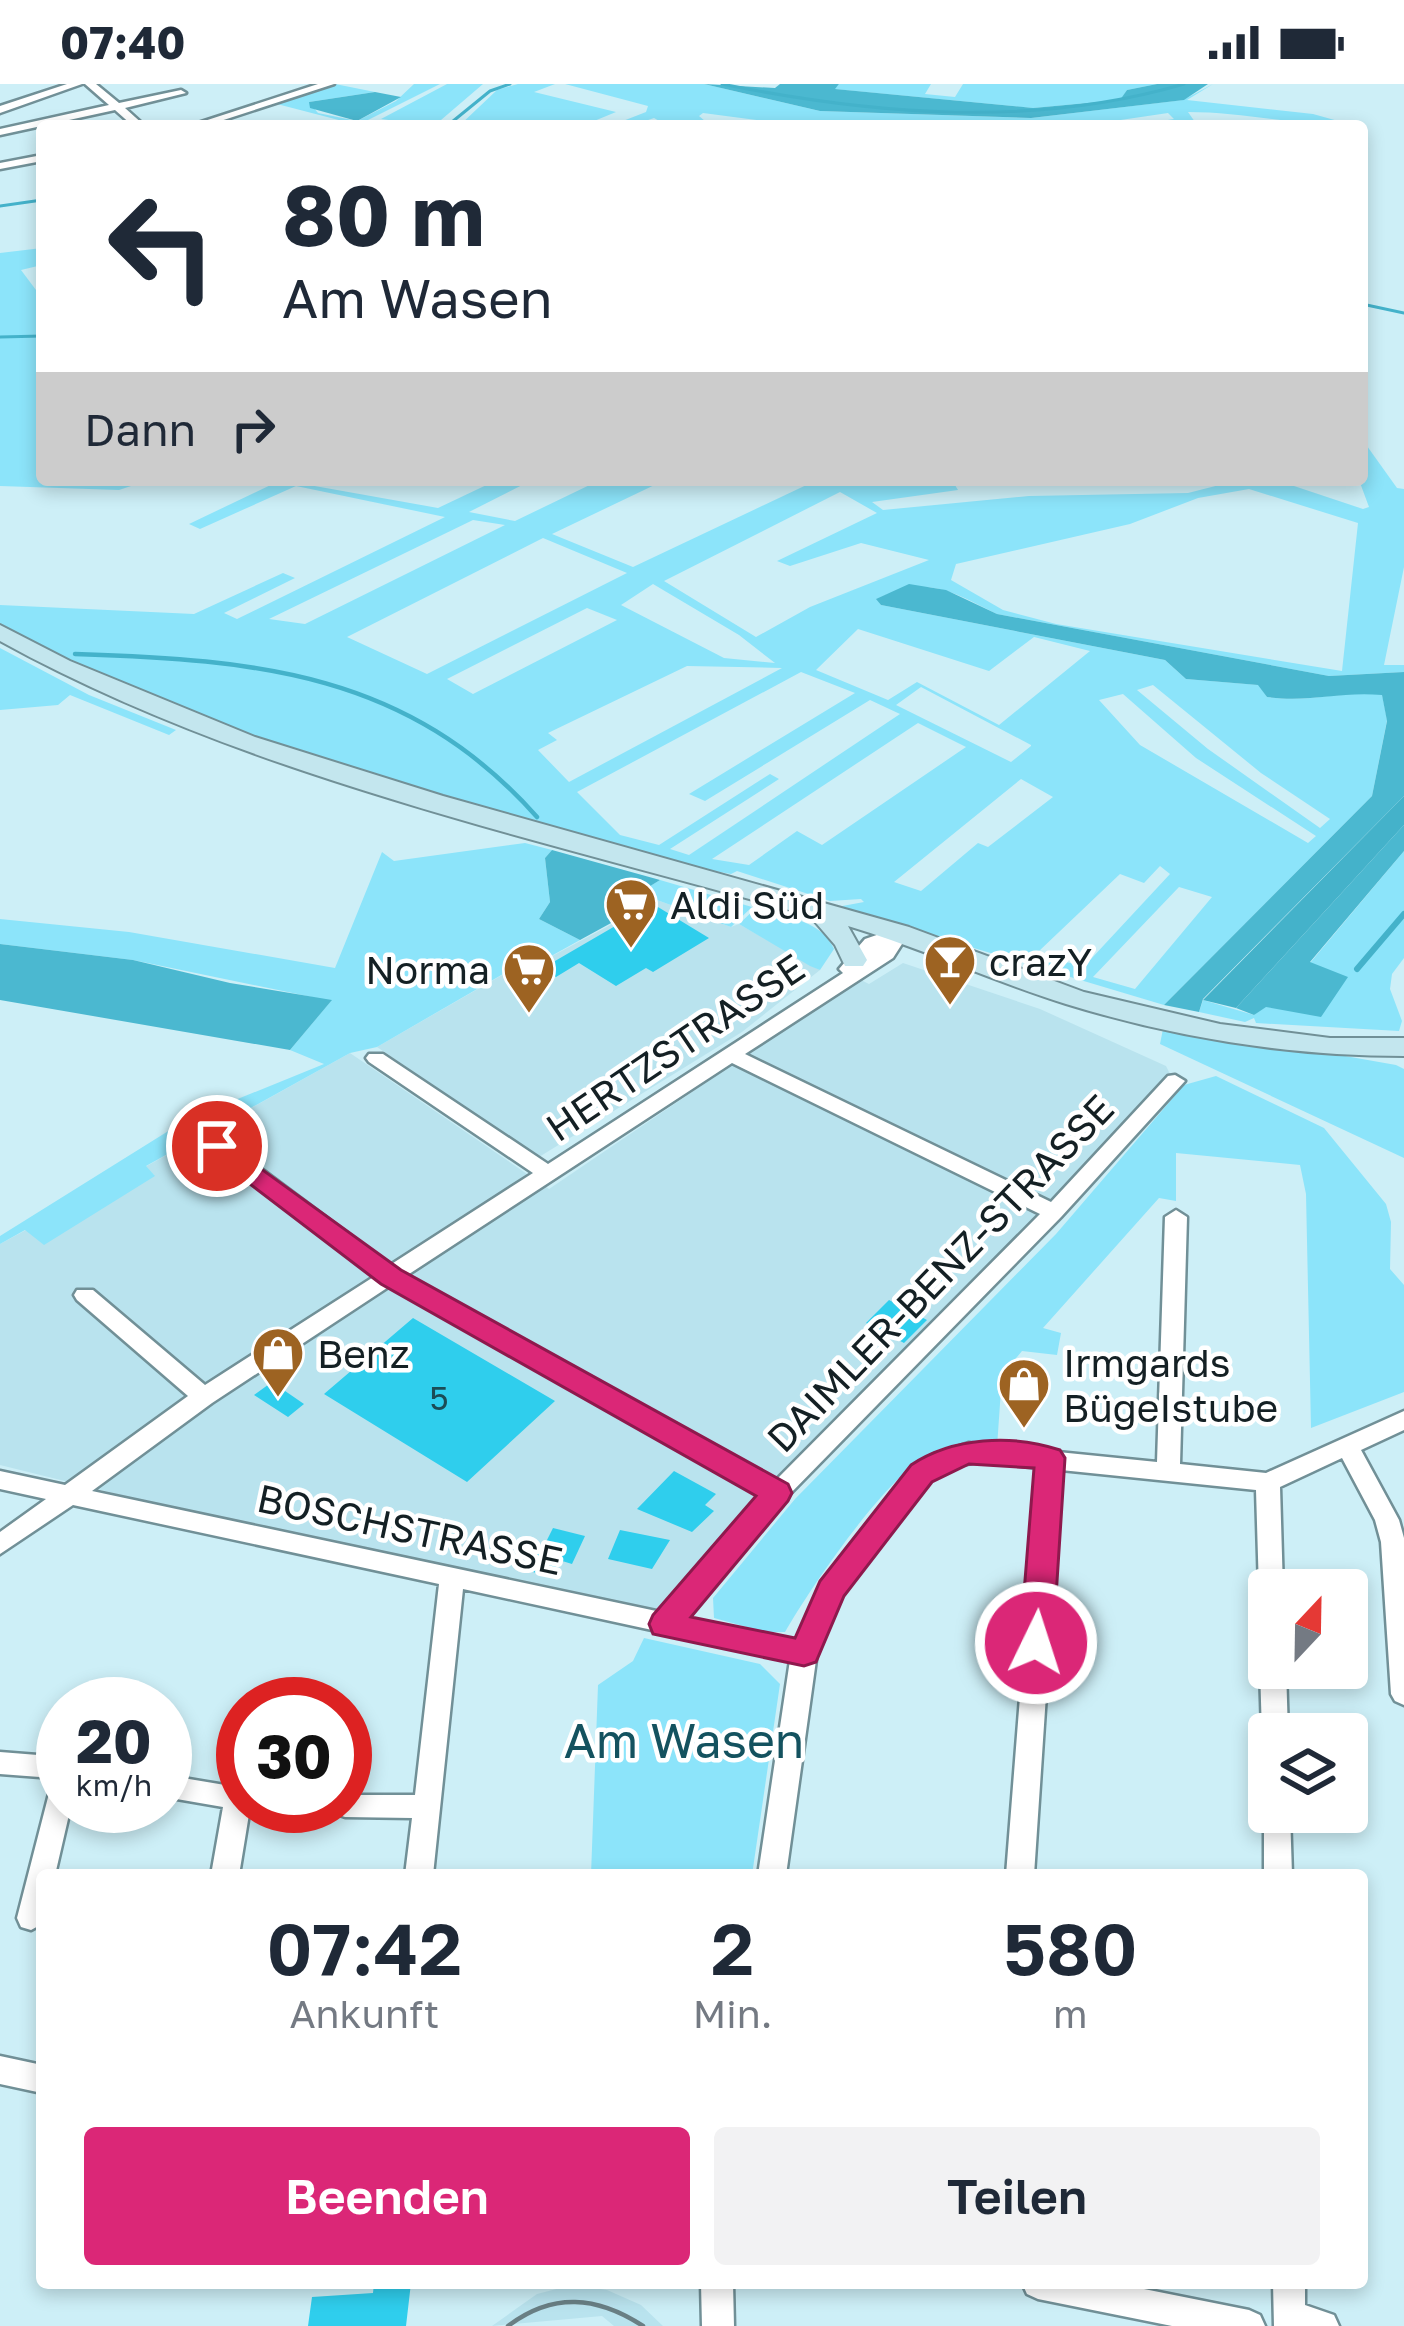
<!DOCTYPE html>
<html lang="de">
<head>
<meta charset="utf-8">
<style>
	body { margin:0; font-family:"Golos Text",sans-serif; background:#f2f2f3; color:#1f2937; height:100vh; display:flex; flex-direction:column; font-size:45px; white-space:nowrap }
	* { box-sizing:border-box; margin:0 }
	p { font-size:39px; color:#747a83 }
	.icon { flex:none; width:66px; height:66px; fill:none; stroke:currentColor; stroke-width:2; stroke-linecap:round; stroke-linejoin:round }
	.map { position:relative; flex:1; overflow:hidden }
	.details { position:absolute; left:36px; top:1785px; width:1332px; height:420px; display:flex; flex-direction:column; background:#fff; border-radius:12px; box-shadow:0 6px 18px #0003 }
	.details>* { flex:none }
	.guide { position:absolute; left:36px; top:36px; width:1332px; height:366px; border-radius:12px; box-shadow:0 6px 18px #0003; background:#fff; color:#1f2937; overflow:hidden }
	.needle { width:78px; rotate:22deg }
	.buttons { position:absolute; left:1248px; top:1485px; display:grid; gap:24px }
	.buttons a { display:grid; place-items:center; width:120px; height:120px; border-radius:12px; background:#fff; box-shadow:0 6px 18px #0003; font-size:60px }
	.speed { position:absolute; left:36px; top:1593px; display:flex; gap:24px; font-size:60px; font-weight:700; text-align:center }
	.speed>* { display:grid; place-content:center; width:156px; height:156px; border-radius:50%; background:#fff; box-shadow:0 6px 18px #0003; line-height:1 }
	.speed small { font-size:30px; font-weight:400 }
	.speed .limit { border:18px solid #d22; background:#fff; color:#111 }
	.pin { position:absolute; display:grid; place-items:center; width:102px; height:102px; color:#fff; margin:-51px; border:6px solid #fff; border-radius:50%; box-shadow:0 3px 12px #0007 }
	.me { position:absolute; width:132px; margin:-66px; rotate:4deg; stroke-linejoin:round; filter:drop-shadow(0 0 9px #0008) }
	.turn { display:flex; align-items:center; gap:42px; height:252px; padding:0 48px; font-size:54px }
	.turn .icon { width:156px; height:156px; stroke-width:2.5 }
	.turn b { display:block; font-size:84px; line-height:102px }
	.then { display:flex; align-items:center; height:114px; padding:0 48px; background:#0003; gap:24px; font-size:45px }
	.eta { display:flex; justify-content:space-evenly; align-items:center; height:204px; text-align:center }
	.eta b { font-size:72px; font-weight:600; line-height:84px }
	.primary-button { display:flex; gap:24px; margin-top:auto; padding:24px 48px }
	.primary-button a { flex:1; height:138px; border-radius:12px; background:#db2777; color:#fff; font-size:48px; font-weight:600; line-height:138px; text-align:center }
	.primary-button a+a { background:#f2f2f3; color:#1f2937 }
	.status { display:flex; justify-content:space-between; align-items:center; height:84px; padding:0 60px; background:#fff; direction:ltr }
	.status svg { height:33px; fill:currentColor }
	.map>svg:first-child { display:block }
</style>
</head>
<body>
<div class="status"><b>07:40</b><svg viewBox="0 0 49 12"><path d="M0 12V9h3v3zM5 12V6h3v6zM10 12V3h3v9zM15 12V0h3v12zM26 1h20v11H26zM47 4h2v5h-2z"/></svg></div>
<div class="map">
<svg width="1404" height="2242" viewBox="0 0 1404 2242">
	<rect width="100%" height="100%" fill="#cdeff7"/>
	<path fill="#b9e3ee" d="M657,816L731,843L739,840L820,886L742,948L539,1073L377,963L516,883L526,886Z
		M903,879L1040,925L1166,982L1170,990L1054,1124L665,1541L452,1493L0,1381V1160L26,1146L154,1091L145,1083L350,969L549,1105L859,895L869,900Z
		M572,2201L607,2206L641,2221L663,2242H614L602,2232L492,2242L537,2210Z"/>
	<path fill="#8ce4fa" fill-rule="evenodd" d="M335,0L375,8L309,18L318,29L357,37L396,17L414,0H440L358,41L277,20Z
		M447,0H483L434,42L381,35Z
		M518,0H555L534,8L616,28L582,42H459L497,6Z
		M565,0H704L820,27L1031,34L1183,16L1213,0L1187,16L1313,30L1356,42C1299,42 1245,28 1188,28L1195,38L1130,42L1174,35L1168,29L1080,42H802L703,29L699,32L711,42H668L654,34L631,42H610L646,28L648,22Z
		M839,0H931L925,10L955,13L963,0H1157L1127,6L1121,16L1033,24L834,5Z
		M42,164V181L21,186L42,214V396H149L119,406L0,402V169Z
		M1362,355L1397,404L1404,405V483L1384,581H1404V588L1329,592L997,530C950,507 927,491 877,515L881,521L1165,576L1186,595L1259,601L1267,613C1310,619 1340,607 1382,610L1387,636L1372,712L1164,921L837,823L864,818L861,815L830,817L737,787L731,790L692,783C457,716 213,662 0,539V521L194,530L283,489L295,494L224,529L237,535L445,433L296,402L200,445L189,440L281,396L438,424L497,396H532L469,428L515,437L600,396H665L552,450L633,483L817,396H952L958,406L872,418L883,426L1029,412L1188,409L1239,396H1276L1363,425L1369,423L1359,396ZM1249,405L1358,439L1342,587L1056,540L1003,526L951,496L956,480L1130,440L1198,414ZM840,408L877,429L777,477L790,482L861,459L929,476L810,523L756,553L664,497ZM473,436L505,441L305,540L269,535ZM543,454L627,489L427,590L347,553ZM653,500L739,551L775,579L724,574L621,521ZM587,524L617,536L473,610L447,595ZM858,545L989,587L1034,553L1090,567L999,641L917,598L888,616L816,586ZM687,582L782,584L569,698L538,666L557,656L548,649ZM801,588L855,609L689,710L705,717L870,616L900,630L689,771L670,765L779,695L770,690L659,761L620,751L577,708ZM1153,601L1261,689L1330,735L1320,744L1208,665L1137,606ZM921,603L1031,661V662L1011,678L896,621ZM1123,610L1196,674L1316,752L1308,759L1140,661L1099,616ZM918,639L966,663L822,761L797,747L749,781L712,775ZM1021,695L1053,713L988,763L978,759L921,807L894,798ZM1160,782L1170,790L1091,875C1075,886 1056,874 1038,868L1120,790L1144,799ZM1179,803L1212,813L1135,905L1093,893Z
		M0,564L89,611L176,646L169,651L70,611L58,621L0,626Z
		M525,759L552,766L545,774L550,818L539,835L580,856L526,886L515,883L377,963L350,969L146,1082L155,1092L44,1161L25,1146L0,1160V1152L186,1036L324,980L290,966L331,917L133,876L0,860V835L129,848L335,884L382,768L394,777Z
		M1404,767V874L1392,890L1390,905L1402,937L1399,947L1256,939L1254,934L1245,938L1199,928L1203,916L1254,931L1310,879Z
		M660,796L752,823L731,843L657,816L633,827L620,820Z
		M756,824C784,833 822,836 834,865L820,886L810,882L739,840Z
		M1164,940L1396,981L1404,985V1074L1160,960Z
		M1216,992L1324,1044L1386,1120L1391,1138L1390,1185L1404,1201V1308L1311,1344L1306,1110L1300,1081L1176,1069V1117L1159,1114L1043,1244L1061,1249L1057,1271L1022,1267L1002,1291L997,1363C976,1360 953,1358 933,1368C887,1390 811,1503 785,1548H765L714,1534L713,1514L795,1415L1056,1150L1184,1001Z
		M644,1554L760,1580L780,1600L752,1791L682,1786L681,1791H591L598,1601L633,1577Z"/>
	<path fill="#4bb8d0" d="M704,0L775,4L780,0H839L835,5L1033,24L1120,16L1127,6L1157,0H1208L1184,16L1031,34L820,27Z
		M375,8L401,13L357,37L310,24L309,18Z
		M909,500L946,506L997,530L1329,592L1404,588V712L1203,915L1199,928L1164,921L1372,712L1387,637L1382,611C1340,607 1310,619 1267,613L1258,601L1186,595L1165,576L881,521L876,515Z
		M1404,741V767L1310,878L1348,893L1321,933L1266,923L1254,931L1236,924Z
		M552,766L660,796L621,820L633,827L580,856L539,835L550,818L545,774Z
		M0,860L133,876L230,899L332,916L290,966L0,916Z"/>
	<path fill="#44b2ca" d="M1404,712V741L1236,924L1203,916Z"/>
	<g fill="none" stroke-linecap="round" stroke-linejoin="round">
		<path stroke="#44b2ca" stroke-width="3" d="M722,0C875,31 1033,44 1184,0
			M447,42L490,7L510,0
			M0,122L42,116
			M1362,220L1404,229
			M0,253L42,252"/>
		<path stroke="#44b2ca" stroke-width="4.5" d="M75,570C257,576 408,588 537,733"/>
		<path stroke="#44b2ca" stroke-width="6" d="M1357,885L1404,830"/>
	</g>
	<path fill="#2fceed" d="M653,820L709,854L653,888L646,884L616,902L579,879L556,893L543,884Z
		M889,1216L927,1236L904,1259L866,1239Z
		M413,1234L555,1317L467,1398L324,1310Z
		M272,1298L304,1320L288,1333L254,1311Z
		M674,1387L716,1410L705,1421L714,1427L692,1448L637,1425Z
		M553,1444L585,1452L572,1480L559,1476L551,1493L522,1485L534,1462L543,1464Z
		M620,1446L670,1456L652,1485L608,1475Z
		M374,2199H411L406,2242H308L312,2213L373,2209Z"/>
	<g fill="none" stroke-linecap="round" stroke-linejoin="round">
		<g stroke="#719097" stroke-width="5">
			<path id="street" d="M67,0H82L0,29V22Z
				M85,0H96L119,19L181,6L186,9L125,24L145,42H133L115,26L0,51V45L109,21Z
				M318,0H334L205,42H189Z
				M42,71V77L0,85V79Z
				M900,843L909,849L893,874L745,970L1051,1118L1168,992L1175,991L1185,997L1061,1133L785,1415L686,1534L797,1557L822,1499L914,1384L932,1371L969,1359L1157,1378L1165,1133L1176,1126L1187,1133L1180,1380L1266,1389L1404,1327V1346L1361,1366L1399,1436L1404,1454V1621L1395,1617L1391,1610L1381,1458L1375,1436L1342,1374L1280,1403L1283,1506H1269V1515L1262,1513L1259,1506L1256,1406L1061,1386L1034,1791H1006L1038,1384C995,1379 967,1370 930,1396L841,1511L817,1569L786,1791H758L790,1576L463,1505L433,1791H405L412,1734L345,1733L336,1730L332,1722H345V1711H415L439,1500L73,1421L0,1470V1448L46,1415L0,1405V1387L65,1401L188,1312L77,1216L74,1211L77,1206H93L205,1301L375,1192L210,1067L207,1062L210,1057H224L390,1181L533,1089L369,978L366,974L369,970H383L548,1080L843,889L839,885L865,855ZM732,979L1040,1130L775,1397L406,1192ZM390,1202L761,1411L661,1528L92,1407L212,1319Z
				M1269,1575V1584H1286L1288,1650H1269V1659L1262,1650L1260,1584Z
				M0,1668L63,1673V1722H71L55,1791H42V1840L31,1846L21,1843L17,1834L53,1694L0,1690Z
				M165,1691L243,1704V1722H253L250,1724L239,1791H211L223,1723L165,1713Z
				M1269,1719V1728H1290L1292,1791H1264V1728Z
				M0,1972L42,1981V2009L0,2000Z
				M701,2199H733L734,2242H702Z
				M1022,2199H1114L1249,2226L1260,2231L1265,2242H1172L1038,2215L1027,2210Z
				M1273,2199H1305V2221L1334,2231L1339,2242H1274Z"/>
		</g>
		<g stroke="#719097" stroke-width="4">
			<path id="secondary" d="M0,541L70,577L255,653L443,712L909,843L1084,908L1220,940L1330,954H1404V972C1290,972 1176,954 1066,920C992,897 922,864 848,842L867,876L863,882H845L835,861L810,832C541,755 246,693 0,557Z"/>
		</g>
		<use href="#street" fill="#fff" fill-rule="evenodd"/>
		<use href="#secondary" fill="#c3e6ee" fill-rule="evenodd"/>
		<path stroke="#697f84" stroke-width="4.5" d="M508,2242C553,2208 597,2212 643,2242"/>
	</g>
	<path fill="#db2777" stroke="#8e194d" stroke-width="3" d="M217,1053L401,1186L788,1400L792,1409L788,1417L691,1533L795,1554L820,1497L911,1381C953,1353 1012,1350 1060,1366L1065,1374L1053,1559L1048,1568L1036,1572L1025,1568L1020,1559L1034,1384L969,1380L932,1398L844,1512L816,1578L804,1582L653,1550L649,1540L653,1531L756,1412L381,1200L208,1068L204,1062L208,1055Z"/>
	<defs>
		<g id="supermarket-pin" transform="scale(2.7)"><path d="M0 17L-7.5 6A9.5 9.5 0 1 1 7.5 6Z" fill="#9d6322" stroke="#fff"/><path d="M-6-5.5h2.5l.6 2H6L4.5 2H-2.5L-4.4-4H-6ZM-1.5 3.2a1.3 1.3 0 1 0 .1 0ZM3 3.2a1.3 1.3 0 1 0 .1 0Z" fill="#fff"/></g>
		<g id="bar-pin" transform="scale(2.7)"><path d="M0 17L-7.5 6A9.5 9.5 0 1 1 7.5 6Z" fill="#9d6322" stroke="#fff"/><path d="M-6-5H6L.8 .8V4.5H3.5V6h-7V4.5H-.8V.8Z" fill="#fff"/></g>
		<g id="shop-pin" transform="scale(2.7)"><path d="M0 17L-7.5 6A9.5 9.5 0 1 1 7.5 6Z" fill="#9d6322" stroke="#fff"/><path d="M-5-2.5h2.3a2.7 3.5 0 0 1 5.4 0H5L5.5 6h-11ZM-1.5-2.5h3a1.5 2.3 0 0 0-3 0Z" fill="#fff"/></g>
	</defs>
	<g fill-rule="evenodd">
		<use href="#supermarket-pin" x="631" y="820"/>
		<use href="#bar-pin" x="950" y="877"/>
		<use href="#supermarket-pin" x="529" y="885"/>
		<use href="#shop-pin" x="278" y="1269"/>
		<use href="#shop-pin" x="1024" y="1300"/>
	</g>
	<g text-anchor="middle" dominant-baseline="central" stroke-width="9" stroke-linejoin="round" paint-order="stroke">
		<g font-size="33" fill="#1b4c56">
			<text x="439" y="1313">5</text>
		</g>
		<g font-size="39" fill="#142024" stroke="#fff" text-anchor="start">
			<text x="670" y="820">Aldi Süd</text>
			<text x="989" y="877">crazY</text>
			<text x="490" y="885" text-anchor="end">Norma</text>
			<text x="317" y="1269">Benz</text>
			<text x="1063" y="1278">Irmgards<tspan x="1063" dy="45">BügeIstube</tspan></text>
		</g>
		<g font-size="39" fill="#142024" stroke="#fff">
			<text transform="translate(675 963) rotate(-34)">HERTZSTRASSE</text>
			<text transform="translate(940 1189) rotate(-46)">DAIMLER-BENZ-STRASSE</text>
			<text transform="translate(410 1445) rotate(12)">BOSCHSTRASSE</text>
		</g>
		<g font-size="48" fill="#14525f" stroke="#fff">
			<text x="684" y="1656">Am Wasen</text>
		</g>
	</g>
</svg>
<div class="buttons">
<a><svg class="needle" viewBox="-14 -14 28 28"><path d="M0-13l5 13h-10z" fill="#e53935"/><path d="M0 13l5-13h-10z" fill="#747a83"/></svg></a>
<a><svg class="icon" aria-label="layers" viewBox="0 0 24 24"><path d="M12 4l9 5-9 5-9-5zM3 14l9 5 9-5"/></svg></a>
</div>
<div class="speed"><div>20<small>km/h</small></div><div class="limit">30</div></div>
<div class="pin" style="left:217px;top:1062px;background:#d93025"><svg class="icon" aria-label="arrive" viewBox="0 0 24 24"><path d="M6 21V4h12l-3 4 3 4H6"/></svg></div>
<svg class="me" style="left:1036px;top:1559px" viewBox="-20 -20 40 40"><circle r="17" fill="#db2777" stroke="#fff" stroke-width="3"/><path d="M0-11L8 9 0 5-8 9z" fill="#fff"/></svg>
<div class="guide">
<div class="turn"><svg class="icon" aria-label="left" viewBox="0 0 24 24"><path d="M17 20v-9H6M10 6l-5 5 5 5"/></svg><div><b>80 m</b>Am Wasen</div></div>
<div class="then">Dann<svg class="icon" aria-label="right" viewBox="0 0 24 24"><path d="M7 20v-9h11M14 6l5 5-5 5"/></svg></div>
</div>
<section class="details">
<div class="eta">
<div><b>07:42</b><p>Ankunft</p></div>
<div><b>2</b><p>Min.</p></div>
<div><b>580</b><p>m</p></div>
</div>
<div class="primary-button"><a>Beenden</a><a>Teilen</a></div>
</section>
</div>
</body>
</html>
